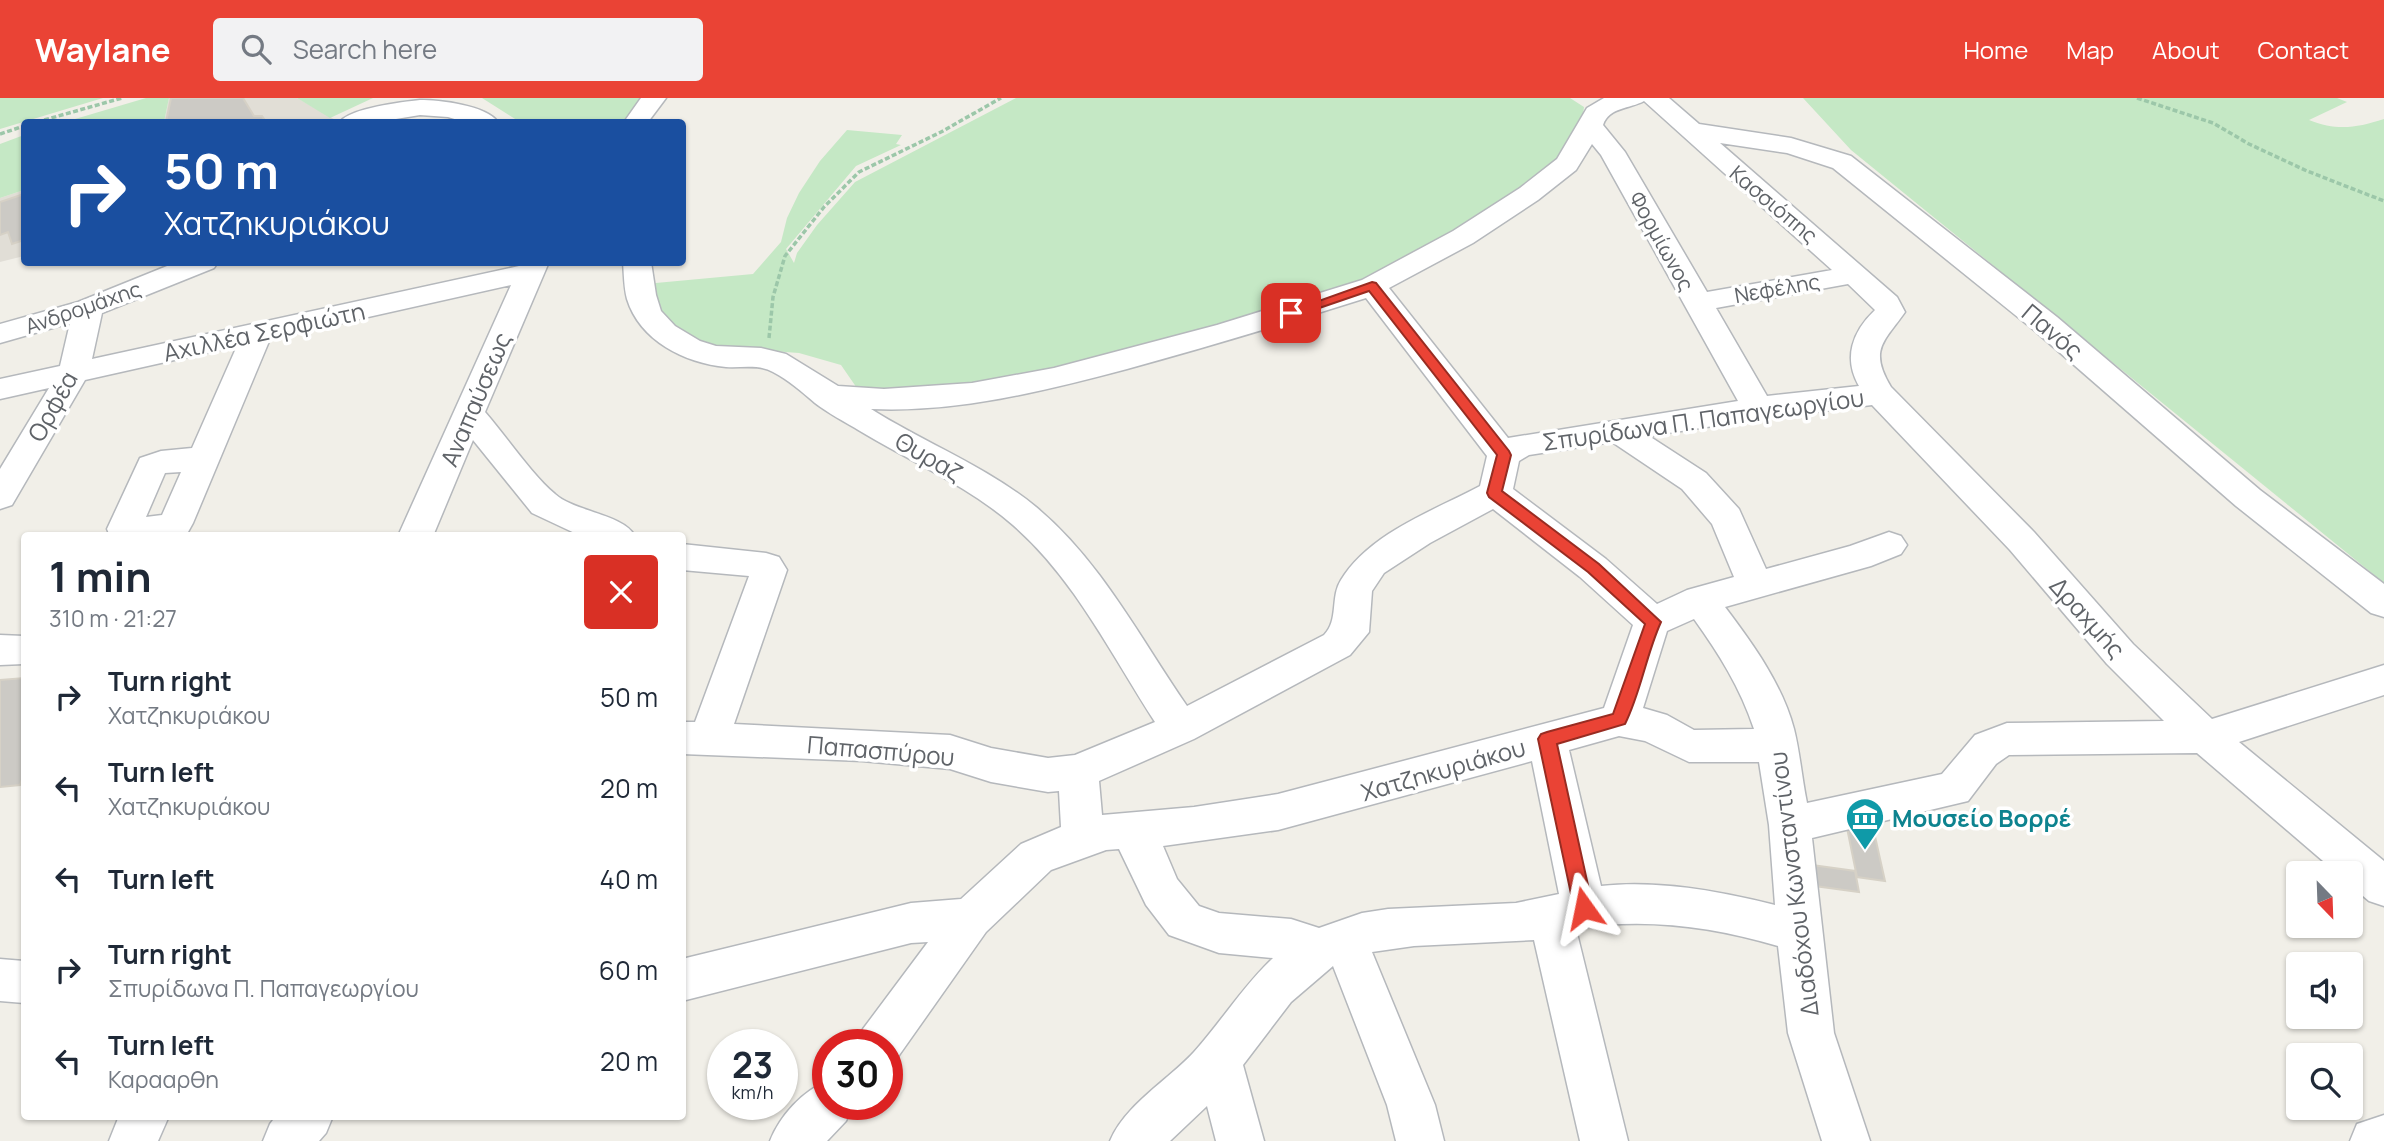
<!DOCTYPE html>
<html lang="en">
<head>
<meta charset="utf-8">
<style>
	body { margin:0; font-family:Manrope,sans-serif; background:#f2f2f3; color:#1f2937; height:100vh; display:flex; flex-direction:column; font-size:26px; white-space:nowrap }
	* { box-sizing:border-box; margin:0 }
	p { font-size:23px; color:#747a83 }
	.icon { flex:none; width:38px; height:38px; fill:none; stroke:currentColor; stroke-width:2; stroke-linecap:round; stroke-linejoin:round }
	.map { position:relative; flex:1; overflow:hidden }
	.sheet { position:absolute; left:21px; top:434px; width:665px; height:588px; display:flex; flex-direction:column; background:#fff; border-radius:7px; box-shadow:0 2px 5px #0004 }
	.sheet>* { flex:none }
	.hud { position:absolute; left:21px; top:21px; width:665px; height:147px; border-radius:7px; box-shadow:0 2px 5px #0004; background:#1a4fa0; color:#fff; overflow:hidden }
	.needle { width:46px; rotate:157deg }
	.controls { position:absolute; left:2286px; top:763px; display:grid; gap:14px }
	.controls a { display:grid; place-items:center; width:77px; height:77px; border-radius:7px; background:#fff; box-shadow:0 2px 5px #0004; font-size:35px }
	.speed { position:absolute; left:707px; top:931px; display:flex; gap:14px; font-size:35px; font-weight:700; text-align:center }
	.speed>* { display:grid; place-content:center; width:91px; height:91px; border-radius:50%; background:#fff; box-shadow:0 2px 5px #0004; line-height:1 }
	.speed small { font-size:18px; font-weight:400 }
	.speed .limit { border:10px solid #d22; background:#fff; color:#111 }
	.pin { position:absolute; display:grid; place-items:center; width:60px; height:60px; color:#fff; margin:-30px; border-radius:14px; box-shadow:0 4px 10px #0006 }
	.me { position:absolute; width:77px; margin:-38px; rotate:348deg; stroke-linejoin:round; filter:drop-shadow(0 0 5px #0008) }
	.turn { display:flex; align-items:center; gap:24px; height:147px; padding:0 28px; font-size:32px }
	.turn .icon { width:91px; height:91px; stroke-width:2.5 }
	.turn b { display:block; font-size:49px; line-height:60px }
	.round { display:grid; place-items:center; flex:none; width:74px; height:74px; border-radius:7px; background:#f2f2f3 }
	.summary { display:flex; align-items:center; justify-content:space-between; height:119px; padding:0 28px }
	h1 { font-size:42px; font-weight:700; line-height:52px }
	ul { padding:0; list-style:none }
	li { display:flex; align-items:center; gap:21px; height:91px; padding:0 28px }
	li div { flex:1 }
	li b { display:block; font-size:26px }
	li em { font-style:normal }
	header { display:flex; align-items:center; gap:42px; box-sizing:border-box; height:98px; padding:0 35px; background:#ea4335; color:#fff }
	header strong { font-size:33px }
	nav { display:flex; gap:38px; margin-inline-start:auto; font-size:24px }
	.search { width:490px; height:63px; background:#f2f2f3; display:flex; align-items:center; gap:18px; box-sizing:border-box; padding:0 24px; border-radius:7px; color:#747a83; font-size:26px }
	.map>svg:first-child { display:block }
</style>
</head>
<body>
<header>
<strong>Waylane</strong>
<div class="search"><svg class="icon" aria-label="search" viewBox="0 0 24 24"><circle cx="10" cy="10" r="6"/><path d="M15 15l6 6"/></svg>Search here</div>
<nav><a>Home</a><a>Map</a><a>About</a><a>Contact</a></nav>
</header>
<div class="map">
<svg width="2384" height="1043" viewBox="0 0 2384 1043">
	<rect width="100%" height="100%" fill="#f1efe8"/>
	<path fill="#e1ded6" d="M169,0H297L339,24H164Z
		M24,92V158L0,164V100Z"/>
	<path fill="#c5e8c5" d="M0,0H103L0,31Z
		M146,0H169L164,24H65Z
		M297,0H373L330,20Z
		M482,0H647L629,24H520Z
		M1016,0H1570L1584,9L1582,24L1563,63L1391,174L1224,230L970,291L861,296L841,267L799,255L716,249L671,231L645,186L753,176L781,144L787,120L799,95L820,63L847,32L902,37L896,46L901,47L856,68L786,151L794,165L797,155L817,127L855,84Z
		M1803,0H2337L2347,4L2309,22C2337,33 2356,30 2384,21V485L1851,52Z
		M24,37V92L0,100V46Z"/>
	<path fill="#cccac5" stroke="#d6d1c6" stroke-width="2" d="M171,0H243L254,18H262L266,24H166Z
		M24,96V142L12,146L8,134L0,137V104Z
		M24,580V676L20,687L0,689V582Z
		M1847,730L1874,734L1885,783L1857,779Z
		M1812,767L1855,773L1859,794L1815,788Z"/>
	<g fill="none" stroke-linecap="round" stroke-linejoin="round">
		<g stroke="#b5b8bc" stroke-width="3">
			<path id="minor" d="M641,0H666L648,24H624Z
				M1604,0H1669L1699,26L1791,40L1851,58L2057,219L2260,392L2384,486V519L2371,515L2236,408L2035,233L1833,70L1787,55L1720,45L1897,199L1905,214C1885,243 1868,251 1891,289L2034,434L2133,546L2212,621L2384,567V597L2239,644L2384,763V808L2369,803L2350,787V775H2337L2197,655L2009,657L1996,666L1968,703L1812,740L1834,935L1870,1043H1822L1788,935L1778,848C1714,829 1642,819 1576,831L1628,1043H1580L1534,842L1414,848L1372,854L1435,1007L1444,1043H1396L1387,1007L1333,868L1291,904L1243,967L1264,1043H1216L1207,1008L1170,1043H1110C1125,1007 1167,983 1194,954C1221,924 1243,888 1273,860L1219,855L1169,837L1146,807L1119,751L1106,752L1051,772L986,834L895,963L887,966V947H856L863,931L928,844L911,845L682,903V861L911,805L961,801L1021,746L1061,729L1059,693L1048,694L991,684L950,671L862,663L682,656V624H695L749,478L682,472V446L766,455L779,459L787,472L734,626L950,637L991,650L1048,660L1075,657L1155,624C1111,556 1074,480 1013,427C967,387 911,364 860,333C845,324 828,315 815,305C802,294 789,282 773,274C759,266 742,270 726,269C685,265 640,243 627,201C624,190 624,177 623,164H651L656,197L661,213L675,228L700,243L716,248L761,250L786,256L838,288L884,291L972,285L1054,270L1217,227L1362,182L1453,133L1520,90L1557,61L1587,10ZM1644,3L1832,172L1707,194L1625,54L1603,27C1609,9 1630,11 1644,3ZM1592,46L1601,57L1738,303L1508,340L1389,190L1473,145L1538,102L1576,72ZM1848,186L1875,212C1852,234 1843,260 1859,288L1767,298L1716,210ZM1366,200L1487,358L1480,388C1433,413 1370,435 1341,482C1330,499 1339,522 1324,537L1187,608C1140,540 1100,462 1036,409C986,368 925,345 871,311C957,315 1044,293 1127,271C1207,249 1287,225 1366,200ZM1872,307L2010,452L2107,566L2164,623L2007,625L1975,637L1942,676L1807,705C1802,681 1800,655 1794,631C1782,586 1753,546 1725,509L1871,468L1901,456L1907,447L1901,438L1889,434L1850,448L1766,471L1739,411L1706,375L1649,338L1758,321ZM1612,344L1682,391L1712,426L1734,479L1687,492L1657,506L1606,461L1513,391L1519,363L1529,357ZM1493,411L1580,479L1633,527L1604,610L1278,696L1194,709L1102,717L1099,683L1194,641L1350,557L1369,534L1372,493L1384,475L1430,445ZM1694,521C1719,556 1740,589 1754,631L1694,632L1667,617L1643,610L1667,533ZM1619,638L1645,643L1689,664H1759L1769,727L1775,807C1719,793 1659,782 1601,788L1569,652ZM1532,663L1559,796L1516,805L1388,811L1362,815L1319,830L1291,821L1219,815L1199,808L1177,781L1163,748L1278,732Z
				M420,2C439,2 486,7 498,24H464L448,19L420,17L378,24H340C350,10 402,4 420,2Z
				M177,164H218L214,170L102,215L92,261L519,168L521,164H549L485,314C506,338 532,377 555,396C575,414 623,416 635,438H581L532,415L473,342L433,438H398L511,187L270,241L193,425L188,434L181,438H110L107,431L140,360L161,353L192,350L237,248L85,282L12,407L0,411V371L49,290L0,301V281L60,268L70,225L0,245V226L78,204ZM181,374L162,417L146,419L165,375Z
				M0,537L24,538V566L0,567Z
				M0,861L24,863V905L0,903Z
				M828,983V1006H853L846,1023L827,1043H770C780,1018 802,993 828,983Z
				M2384,1017V1043H2350L2357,1026Z
				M119,1018H169L158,1043H109Z
				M276,1018H333L326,1035L319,1043H263L270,1026Z"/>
		</g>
		<path stroke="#9cc7a9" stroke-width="3.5" stroke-dasharray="5 2.5" stroke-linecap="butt" d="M2137,0L2213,25L2249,46L2307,73L2384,103
			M37,24L122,0
			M0,36L24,28
			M769,240L773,199L785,158L824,109L859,74L941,34L1001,0"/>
		<use href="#minor" fill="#fff" fill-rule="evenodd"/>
	</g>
	<path fill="#ea4335" stroke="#982c22" stroke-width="2" d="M1372,184L1376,185L1509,353L1511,357L1502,393L1599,466L1661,524C1646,557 1641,594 1625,626L1557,646L1593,810L1590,816L1584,818L1577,816L1574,810L1538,641L1541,636L1547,634L1613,616L1645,526L1588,474L1489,399L1487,395L1497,357L1369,193L1296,218L1291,219L1285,215Z"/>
	<defs>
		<g id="museum-pin" transform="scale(2.0125)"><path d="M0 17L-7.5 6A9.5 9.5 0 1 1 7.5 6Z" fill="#0f9aa8" stroke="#fff"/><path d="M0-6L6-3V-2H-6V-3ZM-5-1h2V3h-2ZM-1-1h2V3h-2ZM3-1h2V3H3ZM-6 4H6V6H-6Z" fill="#fff"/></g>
	</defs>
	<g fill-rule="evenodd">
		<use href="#museum-pin" x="1865" y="719"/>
	</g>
	<g text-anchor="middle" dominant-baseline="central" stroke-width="7" stroke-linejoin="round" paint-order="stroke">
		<g font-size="21" fill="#5f6368" stroke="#fff">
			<text transform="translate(1774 106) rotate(40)">Κασσιόπης</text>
			<text transform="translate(1662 143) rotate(61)">Φορμίωνος</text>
			<text transform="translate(1777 190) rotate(-10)">Νεφέλης</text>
			<text transform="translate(83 209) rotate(-19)">Ανδρομάχης</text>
		</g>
		<g font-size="24" fill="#5f6368" stroke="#fff">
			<text transform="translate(264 233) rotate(-12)">Αχιλλέα Σερφιώτη</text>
			<text transform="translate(2053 233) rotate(40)">Πανός</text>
			<text transform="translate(475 301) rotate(-67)">Αναπαύσεως</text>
			<text transform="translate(52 308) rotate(-61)">Ορφέα</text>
			<text transform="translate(1703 321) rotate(-8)">Σπυρίδωνα Π. Παπαγεωργίου</text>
			<text transform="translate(929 358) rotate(30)">Θυραζ</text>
			<text transform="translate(2088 519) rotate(48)">Δραχμής</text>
			<text transform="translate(881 652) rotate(5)">Παπασπύρου</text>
			<text transform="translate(1443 671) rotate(-16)">Χατζηκυριάκου</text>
			<text transform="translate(1793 786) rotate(-97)">Διαδόχου Κωνσταντίνου</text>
		</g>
		<g font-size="24" font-weight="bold" fill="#0d838f" stroke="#fff" text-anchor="start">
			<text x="1892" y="719">Μουσείο Βορρέ</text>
		</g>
	</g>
</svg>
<div class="controls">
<a><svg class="needle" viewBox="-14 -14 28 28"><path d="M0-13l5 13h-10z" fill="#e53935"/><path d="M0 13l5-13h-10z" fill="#747a83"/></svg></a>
<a><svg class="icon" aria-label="sound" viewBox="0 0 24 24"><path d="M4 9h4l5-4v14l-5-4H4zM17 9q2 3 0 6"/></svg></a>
<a><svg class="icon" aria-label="search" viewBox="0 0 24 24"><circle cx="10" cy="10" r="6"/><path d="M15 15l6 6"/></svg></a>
</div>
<div class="speed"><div>23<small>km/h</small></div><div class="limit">30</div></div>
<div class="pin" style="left:1291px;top:215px;background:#d93025"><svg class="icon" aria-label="arrive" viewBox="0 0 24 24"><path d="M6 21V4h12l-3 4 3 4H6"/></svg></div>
<svg class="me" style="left:1584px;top:810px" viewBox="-20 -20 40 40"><path d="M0-17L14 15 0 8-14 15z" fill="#ea4335" stroke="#fff" stroke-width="4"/></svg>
<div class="hud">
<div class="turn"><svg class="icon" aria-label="right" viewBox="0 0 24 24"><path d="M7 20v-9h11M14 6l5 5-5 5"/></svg><div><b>50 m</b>Χατζηκυριάκου</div></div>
</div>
<section class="sheet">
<div class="summary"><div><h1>1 min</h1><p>310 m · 21:27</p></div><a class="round" style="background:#d93025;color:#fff"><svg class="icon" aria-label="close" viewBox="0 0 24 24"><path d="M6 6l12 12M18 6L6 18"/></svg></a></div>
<ul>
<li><svg class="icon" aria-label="right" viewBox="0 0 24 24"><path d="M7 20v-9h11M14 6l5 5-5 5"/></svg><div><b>Turn right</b><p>Χατζηκυριάκου</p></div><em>50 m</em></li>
<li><svg class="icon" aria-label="left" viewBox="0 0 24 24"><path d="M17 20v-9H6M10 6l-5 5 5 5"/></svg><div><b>Turn left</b><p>Χατζηκυριάκου</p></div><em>20 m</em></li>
<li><svg class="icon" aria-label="left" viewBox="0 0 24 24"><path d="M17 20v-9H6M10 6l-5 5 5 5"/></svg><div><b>Turn left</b></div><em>40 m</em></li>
<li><svg class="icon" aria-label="right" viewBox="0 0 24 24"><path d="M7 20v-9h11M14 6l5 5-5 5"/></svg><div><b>Turn right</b><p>Σπυρίδωνα Π. Παπαγεωργίου</p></div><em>60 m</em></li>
<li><svg class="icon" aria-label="left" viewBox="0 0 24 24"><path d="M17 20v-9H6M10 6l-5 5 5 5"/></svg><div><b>Turn left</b><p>Καρααρθη</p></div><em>20 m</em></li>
</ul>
</section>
</div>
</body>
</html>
